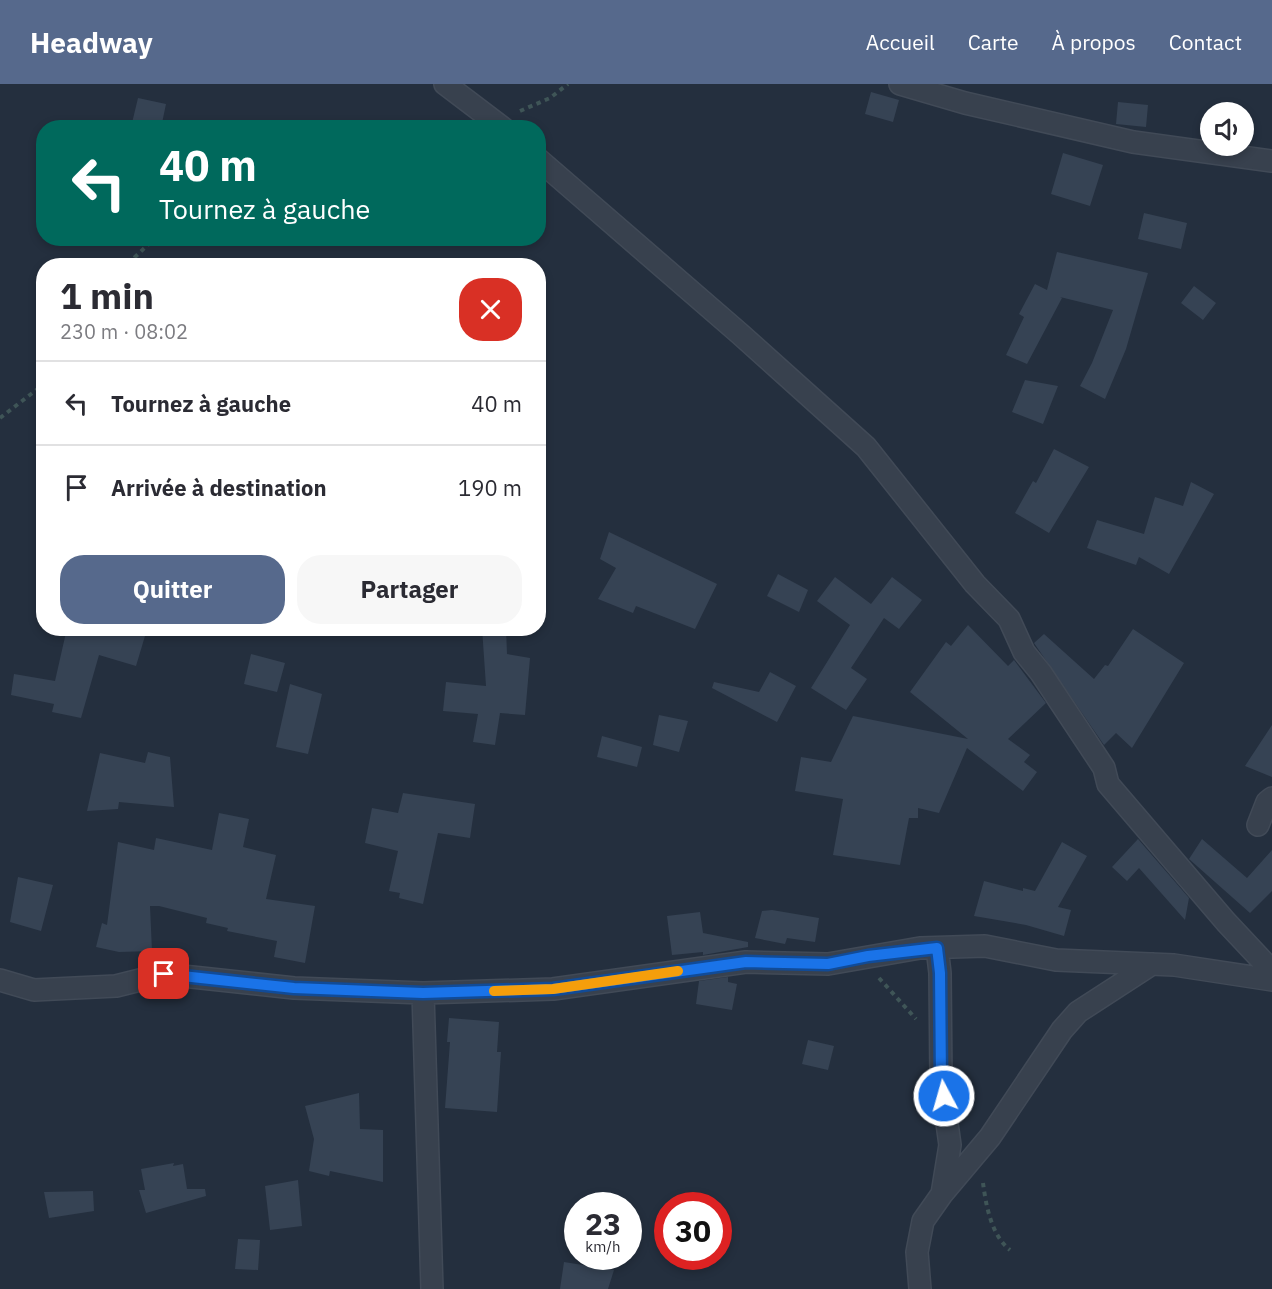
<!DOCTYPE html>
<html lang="fr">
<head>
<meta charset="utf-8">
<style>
	body { margin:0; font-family:"IBM Plex Sans",sans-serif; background:#f7f7f7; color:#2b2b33; height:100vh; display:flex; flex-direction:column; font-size:22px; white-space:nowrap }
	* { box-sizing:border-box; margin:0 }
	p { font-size:20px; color:#7c7c81 }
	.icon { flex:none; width:33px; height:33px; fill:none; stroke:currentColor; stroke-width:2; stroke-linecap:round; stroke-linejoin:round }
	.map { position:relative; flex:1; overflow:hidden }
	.sheet { position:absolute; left:36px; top:174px; width:510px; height:378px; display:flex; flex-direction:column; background:#fff; border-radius:24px; box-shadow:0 3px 9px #0003 }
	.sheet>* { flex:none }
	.hud { position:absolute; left:36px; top:36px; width:510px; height:126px; border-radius:24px; box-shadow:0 3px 9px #0003; background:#00695c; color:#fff; overflow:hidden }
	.buttons { position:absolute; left:1200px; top:18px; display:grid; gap:12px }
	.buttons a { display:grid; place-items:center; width:54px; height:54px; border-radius:50%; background:#fff; box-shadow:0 3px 9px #0003; font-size:30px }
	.speed { position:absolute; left:564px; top:1108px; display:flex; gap:12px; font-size:30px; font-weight:700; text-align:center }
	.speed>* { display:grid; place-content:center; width:78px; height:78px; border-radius:50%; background:#fff; box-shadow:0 3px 9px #0003; line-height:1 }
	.speed small { font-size:15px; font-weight:400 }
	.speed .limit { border:9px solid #d22; background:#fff; color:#111 }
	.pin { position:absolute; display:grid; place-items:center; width:51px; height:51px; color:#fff; margin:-26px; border-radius:12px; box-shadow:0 3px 9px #0006 }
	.me { position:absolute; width:66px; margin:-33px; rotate:354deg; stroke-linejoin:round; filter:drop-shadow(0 0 4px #0008) }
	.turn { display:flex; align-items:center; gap:21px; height:126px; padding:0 24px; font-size:27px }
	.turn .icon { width:78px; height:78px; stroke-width:2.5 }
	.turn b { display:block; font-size:42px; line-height:51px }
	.round { display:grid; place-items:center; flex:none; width:63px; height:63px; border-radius:24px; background:#f7f7f7 }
	.headline { display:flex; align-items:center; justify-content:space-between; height:102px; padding:0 24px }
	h1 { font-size:36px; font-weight:800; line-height:45px }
	.cta { display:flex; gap:12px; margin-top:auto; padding:12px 24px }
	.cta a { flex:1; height:69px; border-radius:24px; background:#56698c; color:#fff; font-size:24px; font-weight:800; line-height:69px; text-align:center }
	.cta a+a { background:#f7f7f7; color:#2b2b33 }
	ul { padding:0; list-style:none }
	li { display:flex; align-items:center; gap:18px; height:84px; padding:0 24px; border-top:2px solid #e1e1e2 }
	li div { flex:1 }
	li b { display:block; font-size:22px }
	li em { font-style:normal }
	header { display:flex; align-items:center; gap:36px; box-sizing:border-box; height:84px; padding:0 30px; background:#56698c; color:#fff }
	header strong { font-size:28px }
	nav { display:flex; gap:33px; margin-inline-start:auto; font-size:21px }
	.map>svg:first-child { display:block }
</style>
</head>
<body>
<header>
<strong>Headway</strong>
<nav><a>Accueil</a><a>Carte</a><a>À propos</a><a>Contact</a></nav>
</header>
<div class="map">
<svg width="1272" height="1205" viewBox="0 0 1272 1205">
	<rect width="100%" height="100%" fill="#242f3e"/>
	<path fill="#364354" d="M871,8L899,16L893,38L865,30Z
		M138,14L166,20L161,44L132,39Z
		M1118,18L1148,21L1146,43L1116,40Z
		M1063,69L1103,81L1090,122L1051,110Z
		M1144,129L1187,139L1181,165L1138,155Z
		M1057,168L1148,189L1126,265L1105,315L1080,302L1092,279L1113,226L1060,213L1062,214L1027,280L1006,271L1024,233L1019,230L1035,200L1047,206Z
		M1194,202L1216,219L1203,236L1181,219Z
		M1025,296L1058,302L1043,340L1012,328Z
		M1054,365L1089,383L1049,449L1015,429L1033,397L1036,399Z
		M1191,398L1214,410L1169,490L1139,473L1136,481L1087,464L1097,436L1144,450L1155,413L1183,422Z
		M609,448L717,500L695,545L636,522L633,529L598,515L616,484L600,475Z
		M778,490L808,506L799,528L767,512Z
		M835,493L871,520L892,493L922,516L899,545L884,534L851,584L867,595L846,626L811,604L850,541L817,517Z
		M968,541L1008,582L1014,576L1046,619L1008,655L1030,671L1024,678L1037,688L1023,707L967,664L939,729L918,724V734H909L900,781L833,771L843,715L795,707L801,673L831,678L853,632L968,655L910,608L946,558L951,562Z
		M67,544H120L145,552L136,582L99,571L81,634L52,628L54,620L11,611L14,590L55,597Z
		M482,544H506L507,570L530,574L525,631L500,629L495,661L473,658L478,630L443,627L446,598L486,602Z
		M1133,545L1184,579L1132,664L1116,649L1104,661L1034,559L1044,550L1094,595L1105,581L1108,582Z
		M251,570L285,579L277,608L244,600Z
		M770,588L796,602L777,638L712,604L714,598L759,608Z
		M290,600L322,610L308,670L276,663Z
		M659,631L688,637L679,668L653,661Z
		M1272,641V693L1245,682Z
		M602,652L642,663L637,683L597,673Z
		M148,668L170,673L174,723L119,718L118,725L87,727L100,669L145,679Z
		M403,709L475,720L470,754L438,749L423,820L399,814L400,809L389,807L398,767L365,759L372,724L398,729Z
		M219,729L249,735L243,763L276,771L266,815L315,822L305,879L274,873L277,857L227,847L228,844L206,839L207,834L159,822H150L152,867L119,868L96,863L102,839L107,841L118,758L154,766L156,754L212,766Z
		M1138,755L1189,814L1185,836L1139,784L1127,797L1112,783Z
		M1202,755L1247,794L1272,766V807L1250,829L1189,775Z
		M1062,758L1087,772L1058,823L1071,826L1064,852L1026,841L974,832L984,797L1023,807V804L1035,807Z
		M18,793L53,801L41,847L10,838Z
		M772,826L819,834L815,858L787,854L785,860L755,854L762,827Z
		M700,828L703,849L748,858V863L703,871V868L672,871L667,832Z
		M728,893V898L737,900L732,926L696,920L699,897Z
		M449,934L499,938L497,968H501L497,1028L445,1024L450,958H447Z
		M808,956L834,962L828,986L802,980Z
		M359,1009L360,1045L383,1046V1098L330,1087L329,1092L309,1087L314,1055L305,1022Z
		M174,1079L173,1082L183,1080L187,1105H205L206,1112L146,1129L139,1106H145L141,1085Z
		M298,1096L302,1142L270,1146L265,1102Z
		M93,1107L94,1127L49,1134L44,1108Z
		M238,1155L260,1156L258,1186L235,1185Z
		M564,1178L614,1186L608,1205H560Z"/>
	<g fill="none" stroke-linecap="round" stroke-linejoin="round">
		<g stroke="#414a57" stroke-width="24">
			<path id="minor" d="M445,0L503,44
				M900,0L965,19L1133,58L1272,77
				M538,75L739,249L866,363L975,500L1009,535L1024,568L1041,589L1104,684L1108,700L1226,838L1272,887
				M1258,741L1267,718L1272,714
				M937,864L940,889L941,996L950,1061L942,1110L990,1053L1062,946L1078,928L1152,880
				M0,896L34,906L116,902L164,890L294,904L423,909L553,905L746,878L828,880L920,864L985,862L1056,876L1174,881L1272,896
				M423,909L432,1205
				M920,1205L917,1168L923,1137L942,1110"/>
		</g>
		<path stroke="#3f5557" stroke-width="4" stroke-dasharray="4.5 4.5" stroke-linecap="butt" d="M520,27L550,14L568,0
			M375,44L458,40
			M131,182L135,173L155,154
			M0,334L44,300
			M879,894L916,935
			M983,1099C986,1121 991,1151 1010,1166"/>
		<use href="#minor" stroke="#38414e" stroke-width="21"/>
	</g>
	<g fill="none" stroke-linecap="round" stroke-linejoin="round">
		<g stroke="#114b97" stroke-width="15">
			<path id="route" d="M164,890L294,904L423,909L553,905L746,878L828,880L868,872L937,864L940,889L941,996L944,1012"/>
		</g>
		<use href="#route" stroke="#1a73e8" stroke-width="10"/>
		<path stroke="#f59e0b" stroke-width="10" d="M494,907L553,905L678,887"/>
	</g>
</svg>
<div class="buttons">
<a><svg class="icon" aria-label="sound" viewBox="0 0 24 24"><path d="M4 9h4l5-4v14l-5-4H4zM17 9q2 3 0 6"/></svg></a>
</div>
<div class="speed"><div>23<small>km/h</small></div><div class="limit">30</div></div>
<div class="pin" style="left:164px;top:890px;background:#d93025"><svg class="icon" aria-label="arrive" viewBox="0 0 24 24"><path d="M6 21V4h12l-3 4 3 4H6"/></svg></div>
<svg class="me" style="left:944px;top:1012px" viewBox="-20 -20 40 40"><circle r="17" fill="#1a73e8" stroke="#fff" stroke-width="3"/><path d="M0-11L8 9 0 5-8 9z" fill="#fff"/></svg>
<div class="hud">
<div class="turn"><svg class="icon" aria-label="left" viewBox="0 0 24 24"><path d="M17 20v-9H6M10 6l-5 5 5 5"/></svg><div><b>40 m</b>Tournez à gauche</div></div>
</div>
<section class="sheet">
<div class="headline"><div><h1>1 min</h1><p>230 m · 08:02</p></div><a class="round" style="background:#d93025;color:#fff"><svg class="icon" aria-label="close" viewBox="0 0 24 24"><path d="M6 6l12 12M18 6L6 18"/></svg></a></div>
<ul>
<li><svg class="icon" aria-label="left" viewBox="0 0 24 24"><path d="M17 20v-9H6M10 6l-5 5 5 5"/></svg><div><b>Tournez à gauche</b></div><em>40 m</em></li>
<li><svg class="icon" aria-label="arrive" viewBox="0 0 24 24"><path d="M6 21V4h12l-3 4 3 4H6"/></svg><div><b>Arrivée à destination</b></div><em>190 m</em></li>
</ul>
<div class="cta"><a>Quitter</a><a>Partager</a></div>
</section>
</div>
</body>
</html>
